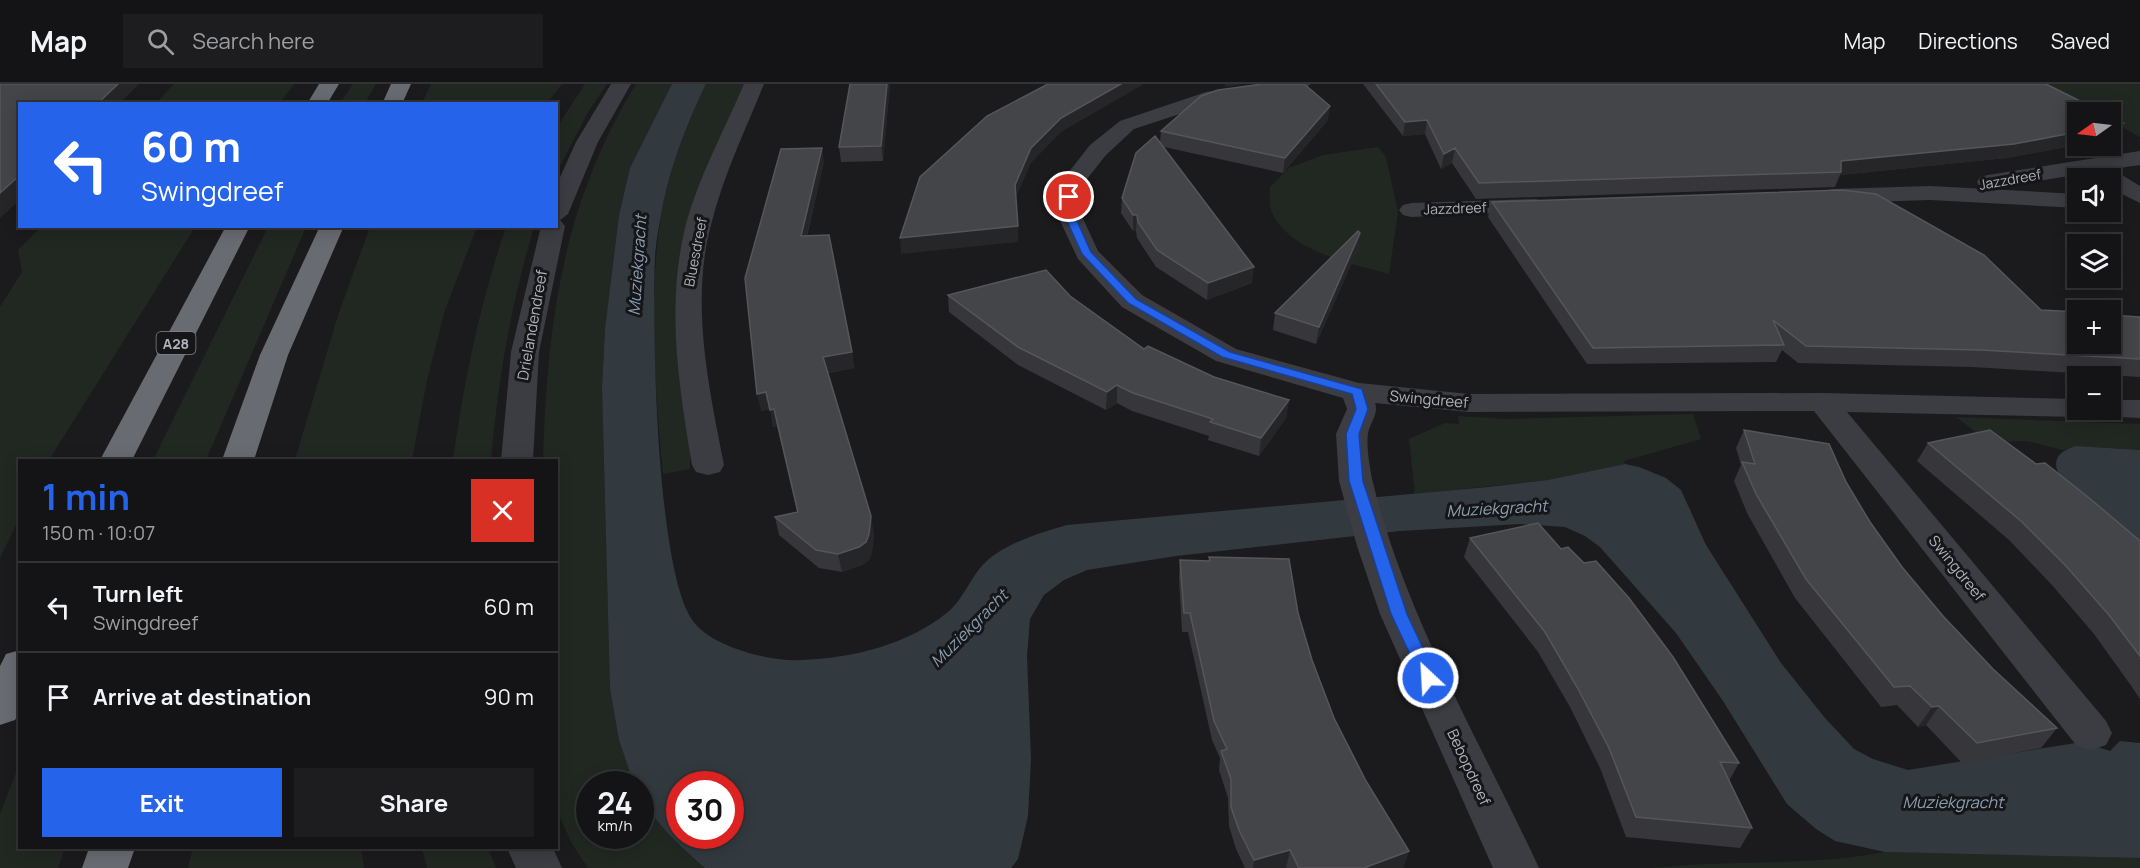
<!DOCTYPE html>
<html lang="en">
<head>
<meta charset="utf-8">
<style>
	body { margin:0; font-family:Manrope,sans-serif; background:#1d1d1f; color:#f1f3f6; height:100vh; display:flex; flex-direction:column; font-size:22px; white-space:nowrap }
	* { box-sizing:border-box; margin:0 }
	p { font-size:20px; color:#9d9ea1 }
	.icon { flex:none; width:33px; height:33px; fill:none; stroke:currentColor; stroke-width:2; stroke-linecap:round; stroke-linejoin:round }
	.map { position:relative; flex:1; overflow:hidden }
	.panel { position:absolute; left:18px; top:375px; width:540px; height:390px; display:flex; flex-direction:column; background:#141416; border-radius:0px; box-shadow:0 3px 15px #0003,0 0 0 2px #333335 }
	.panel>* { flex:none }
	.hud { position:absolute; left:18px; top:18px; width:540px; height:126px; border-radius:0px; box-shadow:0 3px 15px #0003,0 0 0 2px #333335; background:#2563eb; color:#fff; overflow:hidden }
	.needle { width:39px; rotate:256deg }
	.buttons { position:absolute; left:2067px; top:18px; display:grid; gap:12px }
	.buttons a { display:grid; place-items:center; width:54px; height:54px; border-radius:0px; background:#141416; box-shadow:0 3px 15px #0003,0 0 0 2px #333335; font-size:30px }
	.speed { position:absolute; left:576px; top:687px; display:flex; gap:12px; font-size:30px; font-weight:700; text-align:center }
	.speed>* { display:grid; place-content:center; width:78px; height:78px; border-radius:50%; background:#141416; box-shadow:0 3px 15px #0003,0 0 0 2px #333335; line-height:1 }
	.speed small { font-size:15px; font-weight:400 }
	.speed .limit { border:9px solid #d22; background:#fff; color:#111 }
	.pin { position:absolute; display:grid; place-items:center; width:51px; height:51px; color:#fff; margin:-26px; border:3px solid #fff; border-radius:50%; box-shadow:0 2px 6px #0007 }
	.me { position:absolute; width:66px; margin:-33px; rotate:335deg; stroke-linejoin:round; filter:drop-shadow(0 0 4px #0008) }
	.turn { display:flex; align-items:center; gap:21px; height:126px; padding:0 24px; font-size:27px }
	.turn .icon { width:78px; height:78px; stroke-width:2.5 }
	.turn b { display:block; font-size:42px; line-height:51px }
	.round { display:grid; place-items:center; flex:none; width:63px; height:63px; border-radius:0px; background:#1d1d1f }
	.summary { display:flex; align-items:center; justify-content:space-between; height:102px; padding:0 24px }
	h1 { font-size:36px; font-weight:700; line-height:45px; color:#2563eb }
	.cta { display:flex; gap:12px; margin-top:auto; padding:12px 24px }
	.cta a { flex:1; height:69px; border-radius:0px; background:#2563eb; color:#fff; font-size:24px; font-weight:700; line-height:69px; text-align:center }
	.cta a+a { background:#1d1d1f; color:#f1f3f6 }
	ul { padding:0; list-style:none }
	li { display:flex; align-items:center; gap:18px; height:90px; padding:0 24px; border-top:2px solid #333335 }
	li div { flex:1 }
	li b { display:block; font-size:22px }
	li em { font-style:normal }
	header { display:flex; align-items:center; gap:36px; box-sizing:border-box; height:84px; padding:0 30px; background:#141416; border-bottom:2px solid #333335 }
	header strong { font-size:28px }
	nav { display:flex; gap:33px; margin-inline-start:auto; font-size:21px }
	.search { width:420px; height:54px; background:#1d1d1f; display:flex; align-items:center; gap:15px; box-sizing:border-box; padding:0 21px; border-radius:0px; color:#9d9ea1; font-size:22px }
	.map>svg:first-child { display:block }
</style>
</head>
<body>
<header>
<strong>Map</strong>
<div class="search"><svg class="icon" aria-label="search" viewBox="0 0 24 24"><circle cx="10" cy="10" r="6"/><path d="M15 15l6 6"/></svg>Search here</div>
<nav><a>Map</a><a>Directions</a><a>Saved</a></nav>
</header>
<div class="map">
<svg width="2140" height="784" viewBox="0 0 2140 784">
	<rect width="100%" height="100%" fill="#1b1b1d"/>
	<path fill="#212822" d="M174,0H294L280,19H156Z
		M353,0H376L365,19H340Z
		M431,0H562L547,19H422Z
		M585,0H607L588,28L557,88V43Z
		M636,0H672L630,84L619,131L605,245L602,303L610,605L619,656L635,700H590V752H640L641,710C657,739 681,762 705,784H588L571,758L557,727L556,376H543C547,239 563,119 636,0Z
		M706,0H746L677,238L679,290L691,355L690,385L663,390C655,302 647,208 663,120C670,80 688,37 706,0Z
		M2040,0H2140V53L2111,37L2110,28H2094Z
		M1378,63L1386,73L1398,128L1389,190C1353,180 1286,167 1271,126C1269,120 1270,110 1270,103L1289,84L1323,71Z
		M41,143H195L49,376H20L19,435L0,474V223L22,188L18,166Z
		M268,143H306L206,376H153Z
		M370,143H477L445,226L427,296L412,376H295L338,231Z
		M506,143H534C511,220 498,296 491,376H453C464,296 480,219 506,143Z
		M1693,330L1701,355L1624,377L1625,380L1548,396L1415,410L1409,355L1445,339L1459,340L1458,332L1505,335Z
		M1956,333L2140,340V366L2076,362L2063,366L2027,357L1989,358Z
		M19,681L20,764H65L58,784H0V730Z
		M193,764H361L364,784H188Z
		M422,764H488L496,784H427Z
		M1885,768L2140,774V784H1653C1730,775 1808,783 1885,768Z"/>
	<path fill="#323a40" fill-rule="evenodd" d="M672,0H706C688,37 671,79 663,120C660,137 656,156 655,173C652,242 656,487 693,537C711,563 771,578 801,576C853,574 907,561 948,528C961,517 969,498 980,484C999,461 1039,449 1067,441L1488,403L1548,396L1625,380L1639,383L1666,394L1681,406L1706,461L1781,579L1825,634L1854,665L1873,675L1908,686L2082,658L2110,667L2120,657L2140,659V774L1885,768L1835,757L1816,745L1787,720L1723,617L1676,549L1600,463L1585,452L1565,443L1520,440L1400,447L1176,472L1087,486L1064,496L1044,511L1030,535L1027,572L1031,675L1028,732L1018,775L1011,784H705C685,766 641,729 640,700H635L633,697L619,656L610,605L602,303L605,245L619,131L630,84ZM680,700H730V752H680Z
		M2076,362L2140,366V458C2124,445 2065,404 2058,388C2051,373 2064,365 2076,362Z"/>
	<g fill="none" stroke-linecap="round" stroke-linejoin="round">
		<path fill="#3c3d42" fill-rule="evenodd" d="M611,0H631L598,58L568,130L560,136L565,142L539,268L533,376H501L511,268L541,142H556V102L576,58Z
			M744,0H764C745,47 723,92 711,141C690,219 709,304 724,381L720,388L708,391L696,388L692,381C679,303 666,223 685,144C698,94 724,47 744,0Z
			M1258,0H1311L1301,6L1216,18L1134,45L1106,71L1083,100L1079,126L1098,167L1142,211L1236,265L1359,299L1469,310L1823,309L2078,315V326H2092L2089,331L2078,333L1847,328L2106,637L2112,649L2106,661L2091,666L2076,661L1814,327L1469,328L1375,319C1379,330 1370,338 1368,349C1366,362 1370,386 1373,399C1406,533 1481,659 1539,784H1493L1380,530L1357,462L1339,397L1336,350L1347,325L1343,314L1216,277L1122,223L1078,175L1055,126L1064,94L1090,61L1120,37L1206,8Z
			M2140,67V81L2112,85L2140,102V119L2110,104V94H2095L2087,89L1988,105L1980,103L1977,98L1980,93L1988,91Z
			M1930,102L2078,110V124L1930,116L1832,119L1824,117L1820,112L1824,107L1832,105Z
			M1535,115L1543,117L1547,122L1543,127L1411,133L1403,131L1399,126L1403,121L1411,119Z
			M2110,316H2140V334L2099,332L2095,326H2110Z
			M507,764H553L562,784H516Z"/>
		<path fill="#696b72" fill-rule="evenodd" d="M319,0H339L327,20H307Z
			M391,0H411L402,20H382Z
			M226,142H250L132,376H100Z
			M320,142H344L288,271L254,376H222L260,271Z
			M20,566V627L15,636L0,641V582L6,570Z
			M89,764H135L128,784H82Z"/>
	</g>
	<path fill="#37373b" d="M890,0L883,77L841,78L839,63Z
		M1363,0H2046L2078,28V61L2006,74L1840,91L1835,103L1476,115L1452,79L1441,85L1425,50L1403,52Z
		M1328,36L1283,89L1164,63L1252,199L1207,216L1156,183L1137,154L1136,147H1133L1121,129L1122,114L1160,58L1161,47Z
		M824,78L807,152L852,268L854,284L828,289L874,450L872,468L869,476L862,481L842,488L819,484L779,451L775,433L797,428L777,342L773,343L770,325L761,327Z
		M1492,118L2041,226L2140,233V293L1972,283L1798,279L1782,266L1776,278L1587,280L1488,133Z
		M1360,149L1358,165L1316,260L1273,246L1275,229Z
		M948,211L1070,212L1144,265L1214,293L1289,316L1286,334L1259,372L1208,356L1209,352L1132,327L1117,319L1106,326L1018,281L949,228Z
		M1744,346L1846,398L1870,438L1902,483L1943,532L1993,585L2057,644L2041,664L1962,679L1926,641L1918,643L1897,621L1881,623L1795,514L1747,429L1734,397L1741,381L1736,364Z
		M1928,359L2140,457V615L2132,603L2094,550L2052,501L2009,456L1917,377Z
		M1470,454L1739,679L1729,697L1752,744L1740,764L1626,753L1600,684L1570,623L1538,568L1464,473Z
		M1209,473L1298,529L1312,576L1334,634L1366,697L1409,767L1403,784H1245L1236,765L1229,742L1228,714L1219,686L1220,674L1212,656L1188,548H1182L1179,495L1180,476L1209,477Z"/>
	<path fill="#262629" d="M118,0H139L119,20H97Z
		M887,0H890L883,77L881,62Z
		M1121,0H1144L1061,48L1031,79L1015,116V101L1031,64L1061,34Z
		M1225,0H1243L1225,3Z
		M1330,22L1328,36L1283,89L1285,74Z
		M1427,36L1425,50L1403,52L1405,38Z
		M2123,39L2114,53L2110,54V41Z
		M2078,48V61L2006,74L1840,91L1841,88V77Z
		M822,64L824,78L803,167L801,152Z
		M1455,64L1452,79L1441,85L1444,70Z
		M20,91V116L0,134V109Z
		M1133,131H1137L1136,147H1133Z
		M1018,142V158L901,170L900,154Z
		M1360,149L1358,165L1316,260L1319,243Z
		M1254,183L1252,199L1207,216L1208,199Z
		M852,268L854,284L825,289L823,273Z
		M1117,301V319L1106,326L1107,308Z
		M766,308L770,325L761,327L757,310Z
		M1289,316L1286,334L1259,372L1261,354Z
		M774,325L777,342L773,343L770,326Z
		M871,432L874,450L872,468L869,476L862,481L842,488L838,470Z
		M1939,622L1926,641L1918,643L1932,623Z
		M1290,766L1286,784H1253L1254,776Z
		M1409,767L1403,784H1364Z"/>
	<path fill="#444548" stroke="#55565a" stroke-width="1.5" d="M0,0H118L97,20H20V91L0,109Z
		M850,0H887L881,62L839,63Z
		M1048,0H1121L1061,34L1031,64L1015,101L1018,142L900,154L920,93L987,32Z
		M1263,0H1304L1330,22L1285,74L1161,47L1201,12L1218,6Z
		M1376,0H2046L2102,28H2078V48L2014,60L1841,77V88L1479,99L1455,64L1444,70L1427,36L1405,38Z
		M2110,33L2123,39L2110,41Z
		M1155,52L1254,183L1208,199L1157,166L1138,138L1137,131H1133L1122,114L1136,69Z
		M822,64L801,152L829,151L852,268L823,273L871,432L869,450L866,458L859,463L838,470L816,466L775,433L798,428L774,325L770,326L766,308L757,310L745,194L781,65Z
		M1842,106L1876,110L1984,171L2041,226L2078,228V260H2110V231L2140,233V275L1981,266L1806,262L1773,236L1784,261L1593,264L1492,118Z
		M1358,147L1360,149L1319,243L1275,229Z
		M1046,186L1070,212L1144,265L1148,262L1214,293L1289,316L1261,354L1210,338L1213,335L1133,309L1117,301L1107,308L1018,263L948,211Z
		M1744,346L1829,360L1846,398L1870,438L1902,483L1943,532L1993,585L2057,644L1977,659L1939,622L1932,623L1910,602L1894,603L1806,495L1756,410L1742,378L1755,380Z
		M1990,346L2036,380L2045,379L2088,413L2140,457V572L2109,531L2066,482L2021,437L1928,359Z
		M1538,439L1561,465L1568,463L1584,479L1596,477L1629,514L1673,573L1739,679L1720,678L1752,744L1636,733L1609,664L1577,603L1545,548L1470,454Z
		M1209,473L1289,475L1298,529L1312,576L1334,634L1366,697L1409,767L1364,784H1299L1290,766L1254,776L1239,746L1231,723V695L1221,667L1227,665L1214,637L1190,529H1184L1180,476L1210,477Z"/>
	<path fill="#2563eb" stroke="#184099" stroke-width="1.5" d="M1066,111L1074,113L1072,126L1091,168L1136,215L1230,268L1362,305L1368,325L1359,350L1363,397L1407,530L1437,594L1434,598H1423L1391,530L1349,397L1346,350L1356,325L1352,310L1222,273L1128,219L1082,170L1062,126Z"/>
	<g text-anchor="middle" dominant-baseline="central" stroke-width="6" stroke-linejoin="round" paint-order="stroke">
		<g font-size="14" fill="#afb3bb" stroke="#161618">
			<text transform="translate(2010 95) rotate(-10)">Jazzdreef</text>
			<text transform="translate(1455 124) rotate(-2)">Jazzdreef</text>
			<text transform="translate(695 168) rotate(-79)">Bluesdreef</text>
		</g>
		<rect fill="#161618" stroke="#81848a" stroke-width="1.5" x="156.5" y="248" width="39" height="22" rx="4.5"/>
		<g font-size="14" font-weight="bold" fill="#afb3bb">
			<text x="176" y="259">A28</text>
		</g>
		<g font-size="15" fill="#afb3bb" stroke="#161618">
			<text transform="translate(532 241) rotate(-80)">Drielandendreef</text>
			<text transform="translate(1429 315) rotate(5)">Swingdreef</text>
			<text transform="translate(1957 484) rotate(51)">Swingdreef</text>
			<text transform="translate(1469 683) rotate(65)">Bebopdreef</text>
		</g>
		<g font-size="16" font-style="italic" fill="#8aa0b2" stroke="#161618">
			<text transform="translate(637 181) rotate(-86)">Muziekgracht</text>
			<text transform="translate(1497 424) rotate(-3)">Muziekgracht</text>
			<text transform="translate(969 544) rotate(-45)">Muziekgracht</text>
			<text x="1953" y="718">Muziekgracht</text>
		</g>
	</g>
</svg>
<div class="buttons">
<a><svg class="needle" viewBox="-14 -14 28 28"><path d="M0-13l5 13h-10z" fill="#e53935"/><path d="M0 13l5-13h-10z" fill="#9d9ea1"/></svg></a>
<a><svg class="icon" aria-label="sound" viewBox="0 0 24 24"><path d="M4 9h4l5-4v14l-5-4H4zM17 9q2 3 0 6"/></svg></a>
<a><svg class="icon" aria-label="layers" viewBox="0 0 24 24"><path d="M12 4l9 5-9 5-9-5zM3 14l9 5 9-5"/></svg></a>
<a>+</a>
<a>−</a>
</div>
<div class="speed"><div>24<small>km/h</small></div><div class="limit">30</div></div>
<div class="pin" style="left:1069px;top:113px;background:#d93025"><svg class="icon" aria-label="arrive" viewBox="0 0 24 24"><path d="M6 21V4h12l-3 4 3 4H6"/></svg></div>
<svg class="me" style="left:1428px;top:594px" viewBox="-20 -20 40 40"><circle r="17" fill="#2563eb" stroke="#fff" stroke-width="3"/><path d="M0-11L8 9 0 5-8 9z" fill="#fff"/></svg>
<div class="hud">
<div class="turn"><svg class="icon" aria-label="left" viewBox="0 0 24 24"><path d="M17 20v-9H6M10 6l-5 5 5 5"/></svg><div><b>60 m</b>Swingdreef</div></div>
</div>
<section class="panel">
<div class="summary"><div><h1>1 min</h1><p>150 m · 10:07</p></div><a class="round" style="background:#d93025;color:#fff"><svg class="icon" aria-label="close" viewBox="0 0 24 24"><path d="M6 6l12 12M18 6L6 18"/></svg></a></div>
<ul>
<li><svg class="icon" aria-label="left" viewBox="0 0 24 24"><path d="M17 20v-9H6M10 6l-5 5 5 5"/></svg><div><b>Turn left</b><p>Swingdreef</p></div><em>60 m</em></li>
<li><svg class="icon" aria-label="arrive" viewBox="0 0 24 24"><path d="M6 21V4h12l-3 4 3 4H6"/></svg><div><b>Arrive at destination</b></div><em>90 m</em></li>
</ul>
<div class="cta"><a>Exit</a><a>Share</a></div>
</section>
</div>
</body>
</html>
